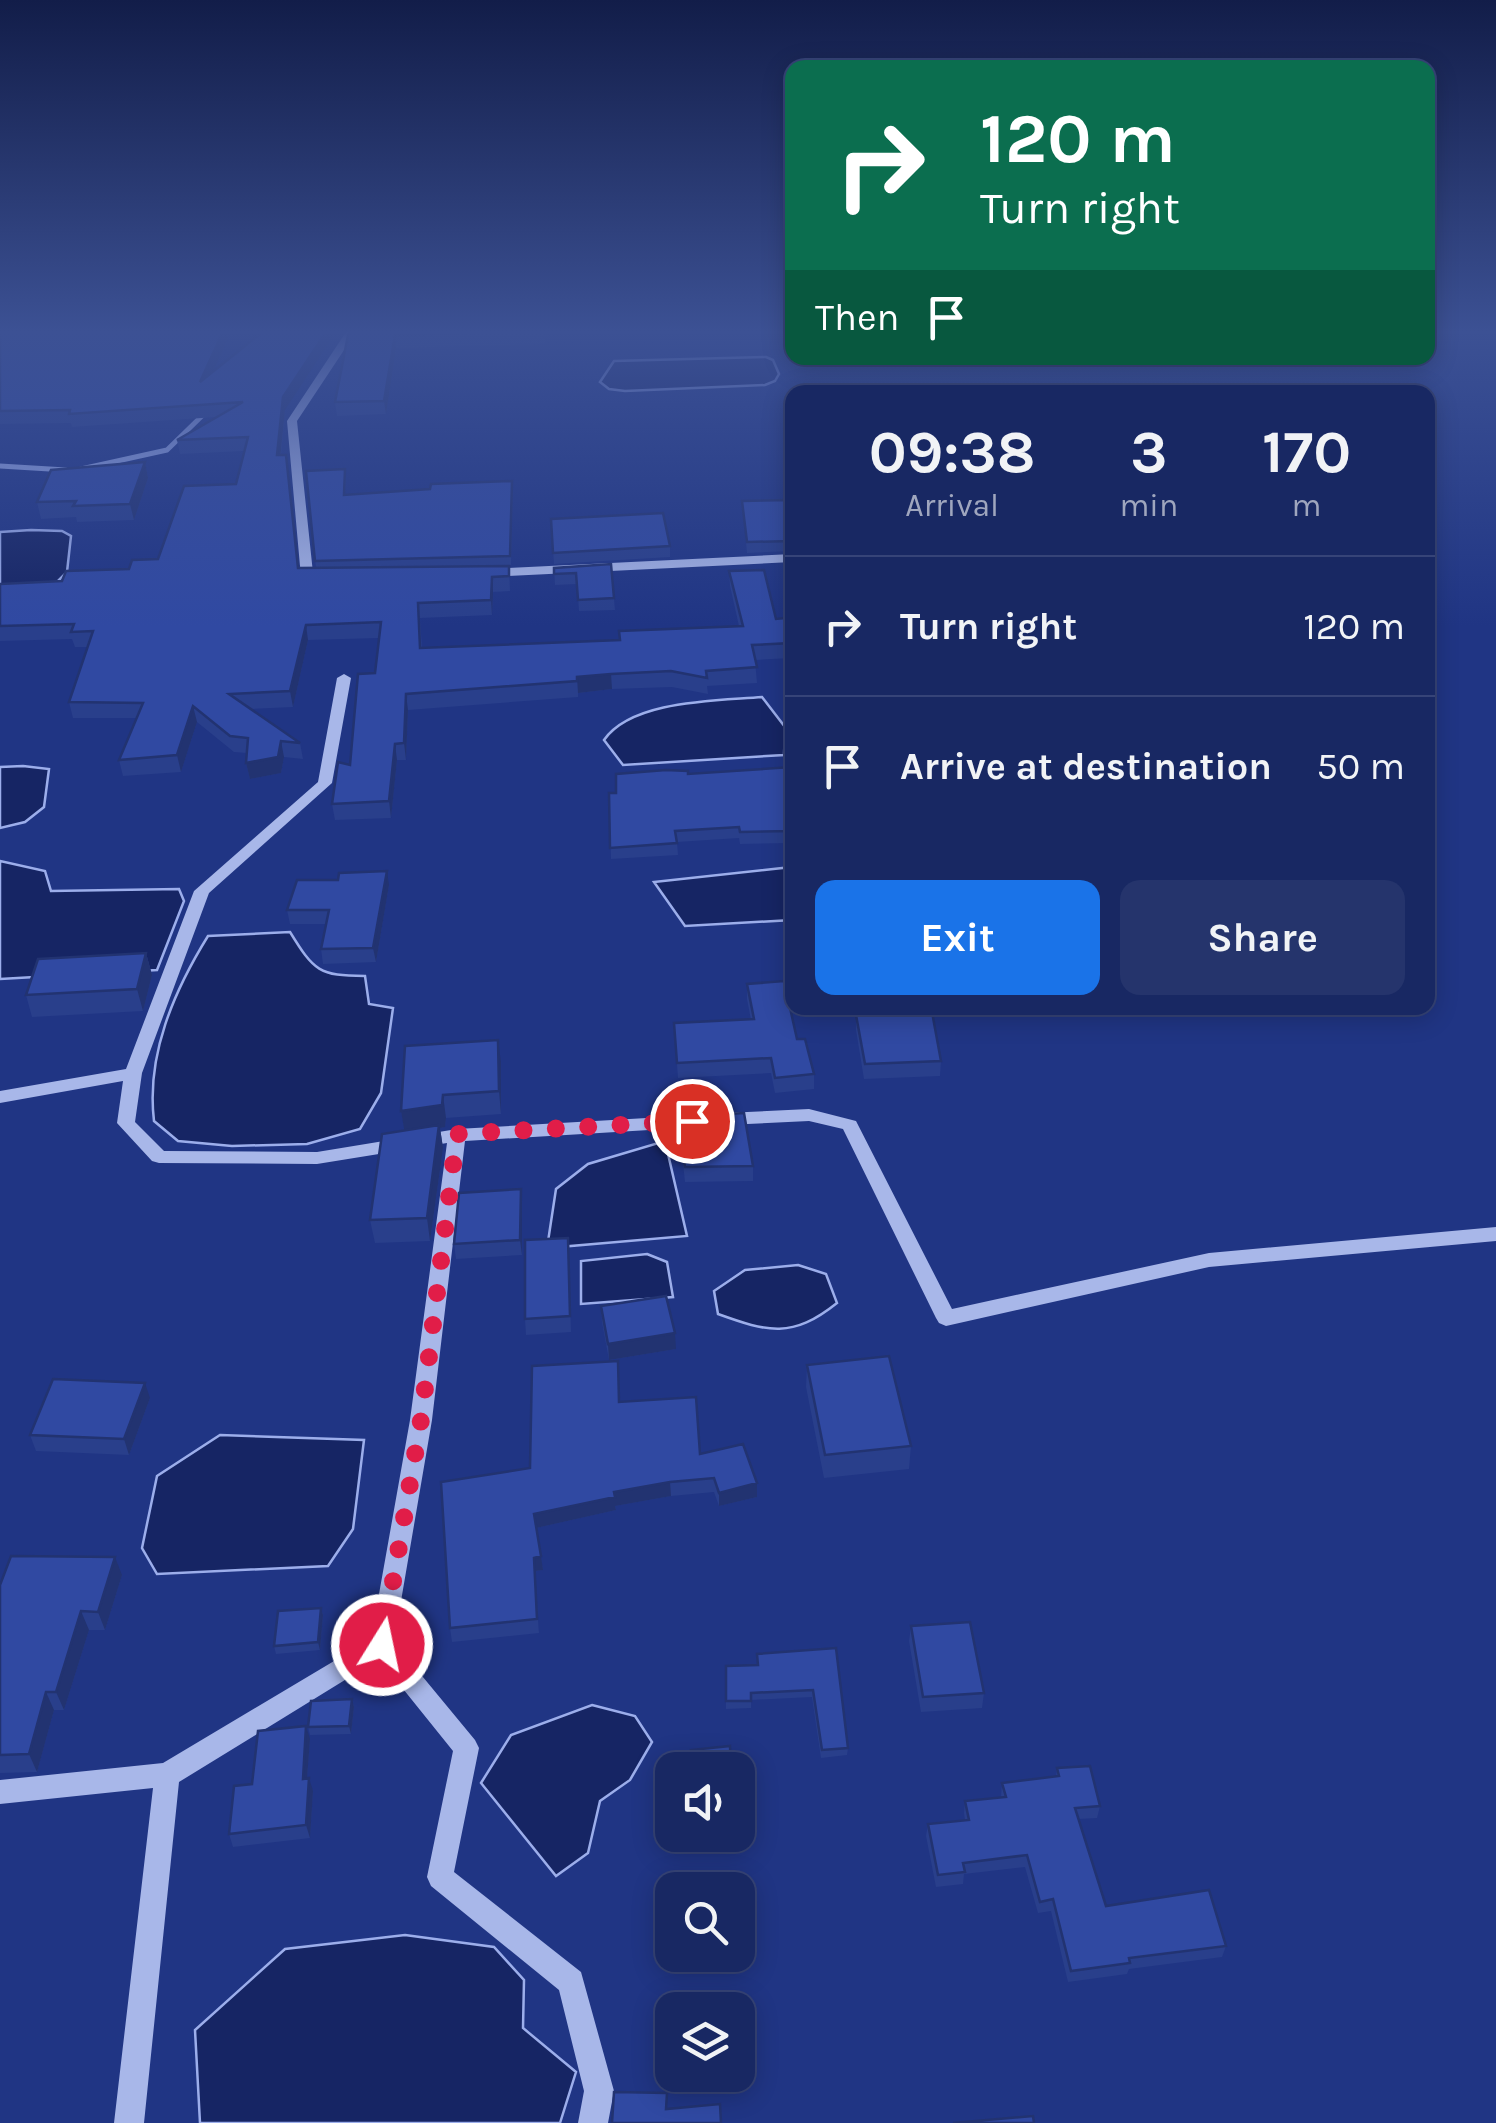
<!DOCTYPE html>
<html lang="en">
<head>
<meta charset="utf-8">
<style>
	body { margin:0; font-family:Karla,sans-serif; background:#25346c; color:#f1f3f6; height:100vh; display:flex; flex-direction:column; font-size:38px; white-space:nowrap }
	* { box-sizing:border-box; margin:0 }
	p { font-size:32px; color:#9fa6be }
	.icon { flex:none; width:55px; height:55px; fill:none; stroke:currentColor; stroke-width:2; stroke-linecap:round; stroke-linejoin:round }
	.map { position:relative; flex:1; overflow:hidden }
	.details { position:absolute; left:785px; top:385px; width:650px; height:630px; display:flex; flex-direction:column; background:#182863; border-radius:20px; box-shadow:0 5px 25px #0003,0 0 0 2px #364478 }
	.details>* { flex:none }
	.hud { position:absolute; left:785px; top:60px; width:650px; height:305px; border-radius:20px; box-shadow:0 5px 25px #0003,0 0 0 2px #364478; background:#0b6e4f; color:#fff; overflow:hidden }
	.fabs { position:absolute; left:655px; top:1752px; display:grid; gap:20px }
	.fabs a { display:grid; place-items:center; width:100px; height:100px; border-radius:20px; background:#182863; box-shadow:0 5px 25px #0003,0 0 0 2px #364478; font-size:50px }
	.pin { position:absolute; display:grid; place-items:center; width:85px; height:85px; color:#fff; margin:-42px; border:5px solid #fff; border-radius:50%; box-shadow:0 2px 10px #0007 }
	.me { position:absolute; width:110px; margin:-55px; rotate:10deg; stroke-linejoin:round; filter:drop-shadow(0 0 8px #0008) }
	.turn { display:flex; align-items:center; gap:35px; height:210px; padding:0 30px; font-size:45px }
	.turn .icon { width:130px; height:130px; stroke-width:2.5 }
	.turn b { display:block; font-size:70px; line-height:85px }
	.then { display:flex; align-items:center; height:95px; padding:0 30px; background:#0003; gap:20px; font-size:38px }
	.eta { display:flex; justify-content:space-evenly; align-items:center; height:170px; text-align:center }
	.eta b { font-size:60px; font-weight:700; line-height:70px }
	.button { display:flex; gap:20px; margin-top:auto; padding:20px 30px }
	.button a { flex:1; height:115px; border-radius:20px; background:#1a73e8; color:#fff; font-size:40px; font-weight:700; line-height:115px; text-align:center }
	.button a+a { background:#25346c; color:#f1f3f6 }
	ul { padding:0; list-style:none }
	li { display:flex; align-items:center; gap:30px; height:140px; padding:0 30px; border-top:2px solid #364478 }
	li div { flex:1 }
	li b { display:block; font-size:38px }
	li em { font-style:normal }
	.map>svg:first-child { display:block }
</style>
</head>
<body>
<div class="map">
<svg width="1496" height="2123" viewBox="0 0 1496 2123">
	<rect width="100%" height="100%" fill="#203584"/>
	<path fill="#162564" stroke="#9caeeb" stroke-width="2.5" d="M766,357L773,360L779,374L775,381L765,385L625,391L609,389L600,382L614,361Z
		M31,530L62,531L71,536L67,572L54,585L0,590V532Z
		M762,697L785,727L784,755L623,765L604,740C632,700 716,701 762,697Z
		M23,766L49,769L44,807L25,822L0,828V767Z
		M0,861L45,871L51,891L179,889L184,901L157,970L0,979Z
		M792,867V920L685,926L654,882Z
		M290,932C314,971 319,976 365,976L369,1004L393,1008L381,1093L360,1129L307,1144L232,1146L178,1141L154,1121C146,1055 174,991 208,936Z
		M665,1141L687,1236L547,1248L556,1189L588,1164Z
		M647,1254L667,1262L673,1297L581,1304V1261Z
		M798,1265L826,1274L837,1303C792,1339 768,1332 718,1314L714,1291L745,1270Z
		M220,1435L364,1440L353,1529L328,1566L157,1574L142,1548L157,1476Z
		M592,1705L635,1716L652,1742L630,1780L600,1801L588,1853L556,1876L481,1783L511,1735Z
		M405,1935L494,1947L524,1980L523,2028L576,2072L560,2123H200L195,2030L285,1949Z"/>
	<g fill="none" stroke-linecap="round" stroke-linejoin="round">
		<path stroke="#9caeeb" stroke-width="5" d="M0,466L66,470
			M81,469L167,450L207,411"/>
		<path fill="#a8b7e9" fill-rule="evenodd" d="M348,329H358L297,421L313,573L325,577C320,583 306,583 301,577L287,421Z
			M792,554V562L490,577L484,573L490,569Z
			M344,674L351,678L332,783L209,893L142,1073L135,1122L164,1151L317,1152L457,1129L699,1115L708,1121L699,1127L465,1141L432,1420L394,1642L475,1740L479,1748L454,1872L581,1972L614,2091L608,2123H578L584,2091L559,1990L431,1886L427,1877L453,1751L379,1659L179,1782L144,2123H114L153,1788L0,1804V1780L163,1763L371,1639L410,1420L447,1143L317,1164L159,1163L152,1161L117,1123L123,1081L0,1103V1091L126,1069L194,891L318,782L337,678Z
			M809,1109L856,1121L952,1309L1209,1253L1496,1227V1241L1209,1267L946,1326L939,1323L936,1318L843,1129L809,1121L725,1125L716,1119L725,1113Z"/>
	</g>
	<path fill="#293f8b" d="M0,329H232L213,372L285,410L281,455L299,568H316L306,471L346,477L345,495L513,490L511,565L462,566H509L510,591L493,592L492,615L420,618L422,648L620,640L739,626L730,586L729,571L776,619L791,643V658L755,660L757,683L707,686L708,694L672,687L612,689L578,693V697L408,710L406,760H397L391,818L335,820L332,804L350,765L375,673L379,638L308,640L293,707L251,709L300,743L303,759L284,757L281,773L250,779L246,763L247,753L234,752L197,722L181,772L123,776L119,760L136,718H73L69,702L87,647H75L72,639L0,641V584L62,581L129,569L158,559L236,484L244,451L180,454L177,440L216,417L72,427L71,423L0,424Z
		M352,329H546L545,344L396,348L386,414L337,416L335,402Z
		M145,462L148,478L134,520L77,522L76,517L41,519L37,502Z
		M792,500V551L747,553L742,501Z
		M551,519L670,546V557L554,564Z
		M611,564L615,610L579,611L577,584L555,585L554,568Z
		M792,767V843L740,844L739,838L677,842L678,855L611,859L609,793H616L688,774Z
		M389,885L376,962L323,964L321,949L326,924H290L287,910Z
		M146,953L152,975L143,1011L32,1017L26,995Z
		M747,984L797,1039L814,1074V1089L775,1093L771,1073L678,1078L674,1023L751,1020L747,999Z
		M856,1015L941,1061L940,1076L864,1079L856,1030Z
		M501,1062V1114L446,1118L445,1127L440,1128L443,1148L430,1241L375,1243L370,1220L405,1131L401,1111Z
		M678,1117L753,1166V1181L685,1182Z
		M522,1204V1255L456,1259L454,1244Z
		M568,1238L571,1332L526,1335L525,1319Z
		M601,1306L676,1349L609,1360L602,1322Z
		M807,1365L911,1446L909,1469L824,1478L806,1387Z
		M150,1398L129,1455L36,1451L30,1435Z
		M619,1402L700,1454L757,1483V1497L719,1506L714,1492L671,1496L615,1506L616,1510L536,1528L543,1570L535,1571L539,1633L452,1642L450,1628L530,1468Z
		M122,1575L105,1630H89L64,1710H54L37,1772L0,1773V1585Z
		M321,1608L323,1615L320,1650L276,1654L274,1646Z
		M911,1626L984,1693L982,1708L921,1712L909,1641Z
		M836,1648L848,1748L847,1755L821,1758L812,1697L751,1700V1708L726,1709V1666L758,1665Z
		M352,1699L354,1707L351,1734L310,1735L308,1727Z
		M310,1739L307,1778L313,1791L310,1838L233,1847L229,1834L252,1784Z
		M1057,1768L1100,1806L1097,1818L1078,1819L1106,1906L1226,1946L1222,1957L1129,1969L1127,1974L1068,1982L1051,1911L1038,1913L1025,1867L964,1874L963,1884L936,1887L926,1836L928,1824L965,1820L964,1813L965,1801L1001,1797L1002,1783L1056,1777Z
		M697,1835H736V1842L697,1845Z"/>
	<path fill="#223371" d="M224,329H232L203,395L200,382Z
		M328,329H338L285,410L279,469L277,455L283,397Z
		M395,335L396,348L386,414L384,401Z
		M145,462L148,478L134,520L130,504Z
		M492,577L493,592L492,615L491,600Z
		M306,625L308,640L293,707L290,691Z
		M611,674L612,689L578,693L577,677Z
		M406,694L408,710L406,760L404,743Z
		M193,706L197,722L181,772L177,755Z
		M281,741L284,757L281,773L250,779L246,763Z
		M395,744L397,760L391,818L389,801Z
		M387,871L389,885L376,962L373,948Z
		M146,953L152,975L143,1011L137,989Z
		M498,1040L501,1062V1114L499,1091Z
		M443,1095L446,1118L445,1127L440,1128L443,1148L430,1241L427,1218L405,1134L401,1111Z
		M521,1189L522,1204V1255L520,1240Z
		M675,1333L676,1349L609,1360L608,1344Z
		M145,1383L150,1398L129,1455L124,1439Z
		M670,1482L671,1496L615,1506L616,1510L536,1528L534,1514L614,1492Z
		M757,1483V1497L719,1506V1493Z
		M541,1556L543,1570L535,1571L539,1633L534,1558Z
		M115,1557L122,1575L105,1630L98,1612Z
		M321,1608L323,1615L320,1650L318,1642Z
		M81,1611L89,1630L64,1710L56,1692Z
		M46,1692L54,1710L37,1772L29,1754Z
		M352,1699L354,1707L351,1734L349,1726Z
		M306,1726L310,1739L306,1792L303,1779Z
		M309,1778L313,1791L310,1838L306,1825Z"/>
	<path fill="#3049a2" stroke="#223371" stroke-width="2.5" d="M0,329H224L200,382L266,329H328L283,397L277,455H286L298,568L509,566V576L492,577L491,600L418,603L420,648L620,640L619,631L743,626L729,571L764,570L776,619L785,618L791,643L752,645L757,667L706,671L707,678L671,671L611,674L577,677V681L406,694L404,743L395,744L389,801L332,804L338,762L350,765L358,674L375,673L381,622L306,625L290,691L229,694L300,743L281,741L278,757L246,763L248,738L230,736L193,706L177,755L119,760L143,703L69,702L93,631L71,632L74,624L0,626V584L62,581L66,571L129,569L132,560L158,559L184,486L236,484L248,437L177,440L243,402L69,414L70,410L0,411Z
		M352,329H544V331L395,335L384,401L335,402L348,335Z
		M145,462L130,504L73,506L76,501L37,502L51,470Z
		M345,469L344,495L430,489L431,484L512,481L510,556L315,561L306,471Z
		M792,500V541L747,542L742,501Z
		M663,513L670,546L553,553L551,519Z
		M611,564L614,598L578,600L576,573L554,574V568Z
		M792,767V831L740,832L739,827L675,831L677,843L610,848L609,793H616V774L666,770L688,771V774Z
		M387,871L373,948L321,949L329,910H287L297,880H338L339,873Z
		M146,953L137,989L26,995L38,959Z
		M784,981L797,1039H805L814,1074L775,1078L771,1058L677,1063L674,1023L754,1019L747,984Z
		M932,1012L941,1061L865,1064L856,1015Z
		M498,1040L499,1091L443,1095L442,1105L401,1111L405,1046Z
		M744,1113L753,1166L685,1167L678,1117Z
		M439,1125L427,1218L370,1220L382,1134Z
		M521,1189L520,1240L454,1244L459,1193Z
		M568,1238L570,1316L525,1319V1240Z
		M666,1296L675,1333L608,1344L601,1306Z
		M889,1356L911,1446L825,1455L807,1365Z
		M618,1361L619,1402L696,1397L700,1454L743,1444L757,1483L719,1493L714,1478L670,1482L614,1492L615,1497L534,1514L541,1556L534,1558L537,1619L450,1628L441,1482L530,1468L532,1366Z
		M53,1379L145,1383L124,1439L30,1435Z
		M11,1556L115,1557L98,1612L81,1611L56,1692H46L29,1754L0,1755V1585Z
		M321,1608L318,1642L274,1646L278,1611Z
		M970,1622L984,1693L923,1697L911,1626Z
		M836,1648L848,1748L822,1750L813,1690L751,1693V1701H726V1666L758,1665L757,1654Z
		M352,1699L349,1726L308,1727L311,1701Z
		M306,1726L303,1779L309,1778L306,1825L229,1834L234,1786L252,1784L258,1731Z
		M730,1746L731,1770H693L691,1750Z
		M1090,1766L1100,1806L1075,1808L1106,1906L1209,1890L1226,1946L1129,1958L1130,1963L1071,1971L1053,1899L1040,1902L1027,1855L963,1863L965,1872L938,1875L928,1824L969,1820L965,1801L1006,1797L1002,1783L1059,1776L1057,1768Z
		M614,2092L667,2093L666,2109L720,2104L721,2123H612Z
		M1033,2116L1034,2123H953Z"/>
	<linearGradient id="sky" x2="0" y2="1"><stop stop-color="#121d49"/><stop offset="0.53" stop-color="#3c5194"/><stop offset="1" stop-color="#3c5194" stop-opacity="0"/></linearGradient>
	<rect width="1496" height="626" fill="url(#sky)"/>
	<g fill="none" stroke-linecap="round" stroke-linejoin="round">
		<path stroke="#e11d48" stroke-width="18" stroke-dasharray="0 32.4" d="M382,1645L421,1420L457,1134L692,1121"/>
	</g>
</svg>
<div class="fabs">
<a><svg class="icon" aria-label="sound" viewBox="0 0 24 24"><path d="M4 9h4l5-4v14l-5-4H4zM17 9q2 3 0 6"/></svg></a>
<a><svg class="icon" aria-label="search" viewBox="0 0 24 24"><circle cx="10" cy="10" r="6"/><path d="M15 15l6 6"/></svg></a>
<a><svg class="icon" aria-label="layers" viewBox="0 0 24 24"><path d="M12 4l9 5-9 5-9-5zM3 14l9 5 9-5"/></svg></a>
</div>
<div class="pin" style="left:692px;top:1121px;background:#d93025"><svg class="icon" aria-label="arrive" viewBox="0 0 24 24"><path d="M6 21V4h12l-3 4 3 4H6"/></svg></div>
<svg class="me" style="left:382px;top:1645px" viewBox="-20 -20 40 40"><circle r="17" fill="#e11d48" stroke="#fff" stroke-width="3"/><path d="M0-11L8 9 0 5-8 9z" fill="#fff"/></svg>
<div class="hud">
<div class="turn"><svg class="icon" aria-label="right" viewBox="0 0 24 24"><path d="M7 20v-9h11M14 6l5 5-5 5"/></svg><div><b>120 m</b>Turn right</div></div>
<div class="then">Then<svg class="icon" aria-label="arrive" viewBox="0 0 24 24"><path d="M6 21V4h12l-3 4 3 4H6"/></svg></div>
</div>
<section class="details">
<div class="eta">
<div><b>09:38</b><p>Arrival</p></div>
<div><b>3</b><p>min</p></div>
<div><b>170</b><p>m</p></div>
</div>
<ul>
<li><svg class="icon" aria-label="right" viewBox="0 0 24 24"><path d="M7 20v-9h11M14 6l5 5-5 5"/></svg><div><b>Turn right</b></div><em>120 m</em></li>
<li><svg class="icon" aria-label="arrive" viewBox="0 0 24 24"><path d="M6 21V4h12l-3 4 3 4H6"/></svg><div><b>Arrive at destination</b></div><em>50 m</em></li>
</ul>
<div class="button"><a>Exit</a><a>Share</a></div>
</section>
</div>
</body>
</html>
